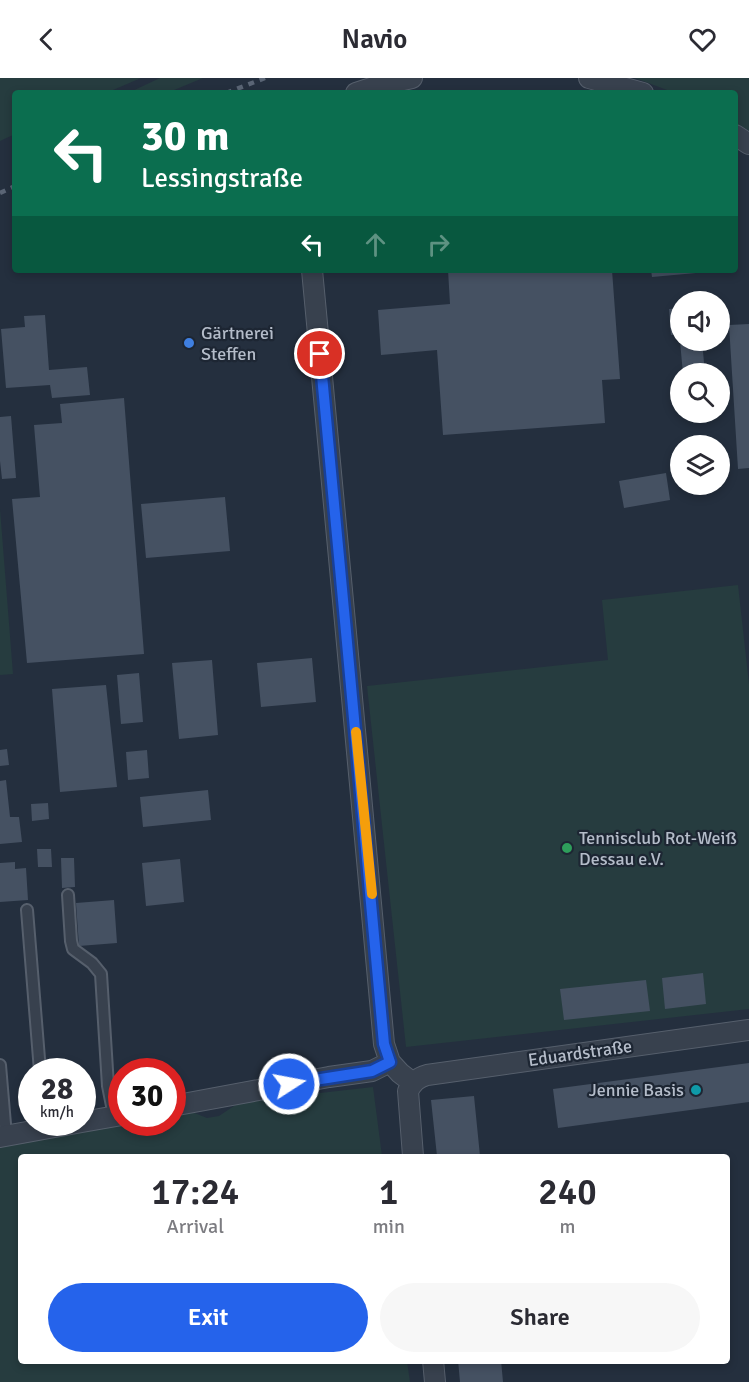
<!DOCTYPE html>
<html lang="en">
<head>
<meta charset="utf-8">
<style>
	body { margin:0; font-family:Signika,sans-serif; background:#f7f7f7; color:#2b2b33; height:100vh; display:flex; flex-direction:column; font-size:22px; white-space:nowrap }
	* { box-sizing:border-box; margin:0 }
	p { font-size:20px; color:#7c7c81 }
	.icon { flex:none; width:33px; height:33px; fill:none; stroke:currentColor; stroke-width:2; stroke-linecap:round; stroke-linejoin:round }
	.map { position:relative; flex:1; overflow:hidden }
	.drawer { position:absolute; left:18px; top:1076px; width:712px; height:210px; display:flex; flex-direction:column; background:#fff; border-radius:6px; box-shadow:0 3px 9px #0003 }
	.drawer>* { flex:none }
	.hud { position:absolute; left:12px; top:12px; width:726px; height:183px; border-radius:6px; box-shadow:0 3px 9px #0003; background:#0b6e4f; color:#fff; overflow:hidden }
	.controls { position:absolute; left:670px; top:213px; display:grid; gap:12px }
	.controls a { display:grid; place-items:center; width:60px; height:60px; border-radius:50%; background:#fff; box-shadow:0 3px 9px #0003; font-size:30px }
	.speed { position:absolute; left:18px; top:980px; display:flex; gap:12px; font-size:30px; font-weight:700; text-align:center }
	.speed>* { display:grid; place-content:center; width:78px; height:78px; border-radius:50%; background:#fff; box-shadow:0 3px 9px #0003; line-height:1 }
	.speed small { font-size:15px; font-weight:400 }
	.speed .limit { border:9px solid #d22; background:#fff; color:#111 }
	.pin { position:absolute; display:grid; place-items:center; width:51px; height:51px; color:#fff; margin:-26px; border:3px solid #fff; border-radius:50%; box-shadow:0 2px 6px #0007 }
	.me { position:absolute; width:66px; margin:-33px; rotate:79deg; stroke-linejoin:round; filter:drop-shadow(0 0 4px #0008) }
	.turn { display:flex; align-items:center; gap:21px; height:126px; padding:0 30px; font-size:27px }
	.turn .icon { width:78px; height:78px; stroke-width:2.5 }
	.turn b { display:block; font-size:42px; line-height:51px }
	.lanes { display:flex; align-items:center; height:57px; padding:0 30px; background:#0003; justify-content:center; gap:30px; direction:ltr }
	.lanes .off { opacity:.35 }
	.eta { display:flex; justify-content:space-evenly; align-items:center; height:102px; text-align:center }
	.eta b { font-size:36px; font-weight:600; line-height:42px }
	.primary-button { display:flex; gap:12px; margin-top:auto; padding:12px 30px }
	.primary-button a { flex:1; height:69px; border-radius:36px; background:#2563eb; color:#fff; font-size:24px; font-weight:600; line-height:69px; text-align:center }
	.primary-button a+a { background:#f7f7f7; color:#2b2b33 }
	header { display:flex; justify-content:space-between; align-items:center; height:78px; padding:0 30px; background:#fff; font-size:27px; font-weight:600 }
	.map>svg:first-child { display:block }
</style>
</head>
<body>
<header><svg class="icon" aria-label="back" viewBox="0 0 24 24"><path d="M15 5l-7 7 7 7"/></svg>Navio<svg class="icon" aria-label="heart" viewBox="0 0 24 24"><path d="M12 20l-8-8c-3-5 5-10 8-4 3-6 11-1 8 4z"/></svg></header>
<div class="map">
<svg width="749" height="1304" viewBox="0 0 749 1304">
	<rect width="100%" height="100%" fill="#242f3e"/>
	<path fill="#263c3f" d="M0,0H141L106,15H15V56L0,63Z
		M160,0H203L167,15H128Z
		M635,0H749V53L735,45V15H675Z
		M0,431L13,596L0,597Z
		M738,507L749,606V931L406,969L367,608L608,582L602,522Z
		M373,1009L382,1078H21V1282L407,1283L410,1304H0V1067L134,1044H172L173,1038L192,1034L207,1040L219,1038L240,1024Z"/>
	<path fill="#455162" d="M448,192H612L620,301L602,302L605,345L443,357L437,272L381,277L378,232L450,226Z
		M651,192H696V195L652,199Z
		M681,230V256L671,257L669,231Z
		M45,237L49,292L87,289L90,317L52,320L50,307L6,310L1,251L25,249L24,238Z
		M749,246V390L738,391L729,247Z
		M702,262L705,296H683L680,263Z
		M124,320L144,576L27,585L12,421L40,419L34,347L62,345L60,326Z
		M11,338L16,400L2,401L0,383V339Z
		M666,395L670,422L624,430L619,403Z
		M225,419L230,473L146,480L141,426Z
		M312,580L316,624L261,629L257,585Z
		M212,582L218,657L179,661L172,585Z
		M139,595L143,644L121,646L117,597Z
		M106,607L117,709L60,714L52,611Z
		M7,671L9,687L0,688V672Z
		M147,672L149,700L128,702L126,674Z
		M6,702L10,739H19L22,764L0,766V703Z
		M208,712L211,742L143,749L140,719Z
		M48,725L49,741L32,743L31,726Z
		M37,771H51L52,789H38Z
		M61,780H74L75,809L62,810Z
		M180,781L184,824L146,828L142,785Z
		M15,784V791L26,790L28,822L0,824V785Z
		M114,822L117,865L79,868L76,825Z
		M703,895L706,926L665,931L662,900Z
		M646,902L650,933L564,942L560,911Z
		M749,985V1024L558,1050L553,1011Z
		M474,1018L480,1078H437L431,1022Z
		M458,1282H501L503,1304H460Z"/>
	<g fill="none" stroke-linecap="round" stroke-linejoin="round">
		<g stroke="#565f6c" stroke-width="14">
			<path id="service" d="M68,817L71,863L73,871L92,885L101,896L108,1008L114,1038
				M27,832L40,993
				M0,987L6,1058"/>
		</g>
		<g stroke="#565f6c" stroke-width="22">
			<path id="minor" d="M589,0L643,15
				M356,15L377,8L412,0
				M735,57L749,66
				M312,192C335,450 362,708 384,966L390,984L400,995L413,1005
				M172,1028L329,999L372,993L390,984
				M82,1044L122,1037
				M0,1059L82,1044
				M413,1078L408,1013C413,1004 417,1000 427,997L749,952
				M433,1282L435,1304"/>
		</g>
		<use href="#service" stroke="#38414e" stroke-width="10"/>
		<use href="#minor" stroke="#38414e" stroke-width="20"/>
		<path stroke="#5a6575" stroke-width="4.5" stroke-dasharray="6 6" stroke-linecap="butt" d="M226,15L265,0
			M0,115L15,108"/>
	</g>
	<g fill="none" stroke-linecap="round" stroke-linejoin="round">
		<g stroke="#184099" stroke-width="15">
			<path id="route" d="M289,1006L372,993L390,984L384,966C364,736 341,506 320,276"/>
		</g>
		<use href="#route" stroke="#2563eb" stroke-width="10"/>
		<path stroke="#f59e0b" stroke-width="10" d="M356,654L372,816"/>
	</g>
	<circle fill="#3f7fe0" stroke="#1d2633" stroke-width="2" cx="189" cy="265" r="6"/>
	<circle fill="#2e9e5b" stroke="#1d2633" stroke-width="2" cx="567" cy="770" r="6"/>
	<circle fill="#0f9aa8" stroke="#1d2633" stroke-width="2" cx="696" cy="1012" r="6"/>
	<g text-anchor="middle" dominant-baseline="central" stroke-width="4.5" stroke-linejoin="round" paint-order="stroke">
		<g font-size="18" fill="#b4bcc9" stroke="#1d2633" text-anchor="start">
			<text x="201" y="255">Gärtnerei<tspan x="201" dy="21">Steffen</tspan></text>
			<text x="579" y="760">Tennisclub Rot-Weiß<tspan x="579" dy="21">Dessau e.V.</tspan></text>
			<text x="684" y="1012" text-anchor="end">Jennie Basis</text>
		</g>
		<g font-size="18" fill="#b4bcc9" stroke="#1d2633">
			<text transform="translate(580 975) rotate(-8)">Eduardstraße</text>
		</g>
	</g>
</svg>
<div class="controls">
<a><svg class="icon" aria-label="sound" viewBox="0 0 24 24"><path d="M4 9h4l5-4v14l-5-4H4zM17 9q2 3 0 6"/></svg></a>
<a><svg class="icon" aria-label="search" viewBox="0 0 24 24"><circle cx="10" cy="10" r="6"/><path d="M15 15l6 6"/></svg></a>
<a><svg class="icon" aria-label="layers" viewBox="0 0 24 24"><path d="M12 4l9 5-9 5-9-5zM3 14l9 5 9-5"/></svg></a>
</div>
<div class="speed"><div>28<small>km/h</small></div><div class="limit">30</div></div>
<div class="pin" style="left:320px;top:276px;background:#d93025"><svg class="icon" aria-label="arrive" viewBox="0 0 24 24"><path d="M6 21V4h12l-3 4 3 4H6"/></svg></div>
<svg class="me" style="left:289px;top:1006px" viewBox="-20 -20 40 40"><circle r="17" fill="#2563eb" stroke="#fff" stroke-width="3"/><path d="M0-11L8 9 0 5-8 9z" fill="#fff"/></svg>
<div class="hud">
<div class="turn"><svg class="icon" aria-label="left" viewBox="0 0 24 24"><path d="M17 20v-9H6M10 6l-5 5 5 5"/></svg><div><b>30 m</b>Lessingstraße</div></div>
<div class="lanes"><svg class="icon" aria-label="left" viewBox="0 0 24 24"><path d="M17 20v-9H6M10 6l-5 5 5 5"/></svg><svg class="icon off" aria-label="ahead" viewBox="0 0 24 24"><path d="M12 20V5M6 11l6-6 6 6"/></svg><svg class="icon off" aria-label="right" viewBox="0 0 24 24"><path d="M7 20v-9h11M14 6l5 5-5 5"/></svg></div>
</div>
<section class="drawer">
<div class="eta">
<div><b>17:24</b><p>Arrival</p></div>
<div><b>1</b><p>min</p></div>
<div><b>240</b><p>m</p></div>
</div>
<div class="primary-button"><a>Exit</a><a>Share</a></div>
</section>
</div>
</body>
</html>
